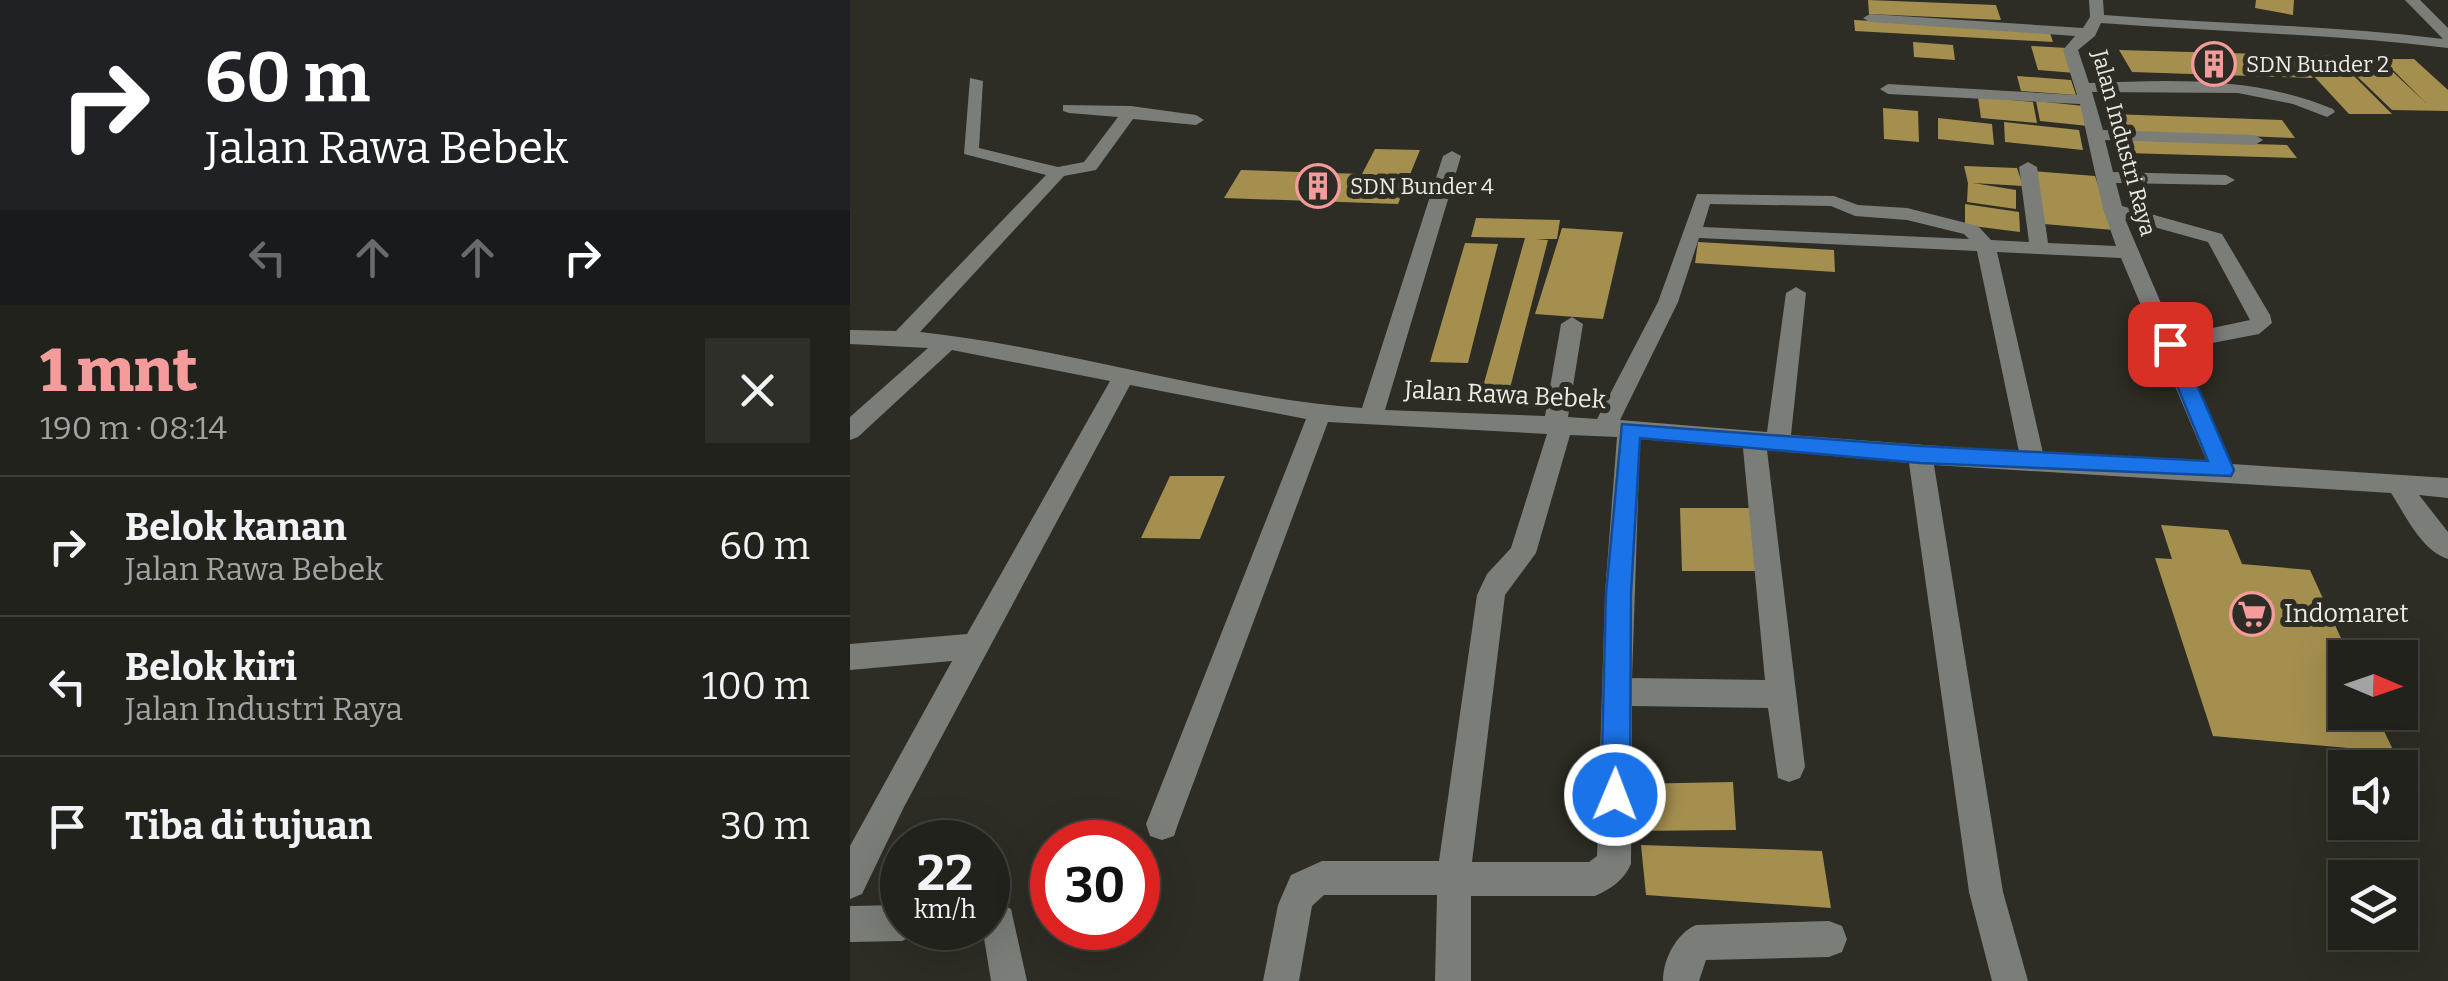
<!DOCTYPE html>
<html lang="id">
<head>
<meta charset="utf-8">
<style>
	body { margin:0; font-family:Bitter,serif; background:#2e2f29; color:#f1f3f6; height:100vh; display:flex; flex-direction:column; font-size:38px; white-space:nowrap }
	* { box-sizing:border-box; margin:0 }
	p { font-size:32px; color:#a2a4a3 }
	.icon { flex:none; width:55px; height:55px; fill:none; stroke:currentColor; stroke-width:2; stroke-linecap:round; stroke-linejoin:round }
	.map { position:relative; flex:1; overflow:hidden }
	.details { display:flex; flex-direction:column; background:#22221c; width:850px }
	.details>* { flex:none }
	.top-card { background:#202124; color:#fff; overflow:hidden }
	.needle { width:65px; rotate:92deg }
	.fabs { position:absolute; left:1478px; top:640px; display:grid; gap:20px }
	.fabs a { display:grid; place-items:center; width:90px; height:90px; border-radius:0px; background:#22221c; box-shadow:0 10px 40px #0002,0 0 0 2px #3f3f3b; font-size:50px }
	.speed { position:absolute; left:30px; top:820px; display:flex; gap:20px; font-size:50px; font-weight:700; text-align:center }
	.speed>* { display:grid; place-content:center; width:130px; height:130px; border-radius:50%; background:#22221c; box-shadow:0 10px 40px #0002,0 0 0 2px #3f3f3b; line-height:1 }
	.speed small { font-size:25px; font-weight:400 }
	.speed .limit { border:15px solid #d22; background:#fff; color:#111 }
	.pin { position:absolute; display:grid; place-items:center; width:85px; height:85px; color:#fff; margin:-42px; border-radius:20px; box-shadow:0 5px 15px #0006 }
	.me { position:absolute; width:110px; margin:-55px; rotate:1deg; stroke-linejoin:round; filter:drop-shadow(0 0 8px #0008) }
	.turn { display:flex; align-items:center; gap:35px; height:210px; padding:0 40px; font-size:45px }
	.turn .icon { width:130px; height:130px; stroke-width:2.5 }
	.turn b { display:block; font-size:70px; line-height:85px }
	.lanes { display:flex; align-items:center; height:95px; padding:0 40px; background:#0003; justify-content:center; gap:50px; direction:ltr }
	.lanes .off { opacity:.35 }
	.round { display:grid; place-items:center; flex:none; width:105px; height:105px; border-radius:0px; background:#2e2f29 }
	.overview { display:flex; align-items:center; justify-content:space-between; height:170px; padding:0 40px }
	h1 { font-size:60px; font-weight:800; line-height:75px; color:#f59b9c }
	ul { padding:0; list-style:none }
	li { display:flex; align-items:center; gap:30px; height:140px; padding:0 40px; border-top:2px solid #3f3f3b }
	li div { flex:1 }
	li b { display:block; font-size:38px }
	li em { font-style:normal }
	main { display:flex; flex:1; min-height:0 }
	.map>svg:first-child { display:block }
</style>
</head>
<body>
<main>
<section class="details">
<div class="top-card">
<div class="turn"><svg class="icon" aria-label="right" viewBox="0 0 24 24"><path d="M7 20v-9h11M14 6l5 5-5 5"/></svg><div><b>60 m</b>Jalan Rawa Bebek</div></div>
<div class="lanes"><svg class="icon off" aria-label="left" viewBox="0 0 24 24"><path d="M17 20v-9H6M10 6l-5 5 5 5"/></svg><svg class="icon off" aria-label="ahead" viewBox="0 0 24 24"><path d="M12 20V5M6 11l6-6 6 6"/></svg><svg class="icon off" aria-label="ahead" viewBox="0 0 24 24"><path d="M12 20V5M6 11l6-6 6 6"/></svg><svg class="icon" aria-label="right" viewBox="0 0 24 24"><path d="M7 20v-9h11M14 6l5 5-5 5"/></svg></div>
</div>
<div class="overview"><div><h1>1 mnt</h1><p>190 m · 08:14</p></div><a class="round"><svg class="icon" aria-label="close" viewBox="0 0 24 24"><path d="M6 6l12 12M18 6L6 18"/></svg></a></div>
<ul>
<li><svg class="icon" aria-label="right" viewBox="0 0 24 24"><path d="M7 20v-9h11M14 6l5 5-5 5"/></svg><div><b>Belok kanan</b><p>Jalan Rawa Bebek</p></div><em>60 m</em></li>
<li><svg class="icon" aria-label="left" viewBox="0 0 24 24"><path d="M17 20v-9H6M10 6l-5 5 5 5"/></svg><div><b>Belok kiri</b><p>Jalan Industri Raya</p></div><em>100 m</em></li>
<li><svg class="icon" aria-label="arrive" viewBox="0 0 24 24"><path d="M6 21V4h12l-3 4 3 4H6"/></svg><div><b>Tiba di tujuan</b></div><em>30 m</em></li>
</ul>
</section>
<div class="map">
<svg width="1598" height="981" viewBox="0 0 1598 981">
	<rect width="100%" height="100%" fill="#2d2d25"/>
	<path fill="#a48f4f" d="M1018,0L1146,5L1151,20L1019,14Z
		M1406,0H1444L1443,15L1405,8Z
		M1004,20L1199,30L1203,42L1005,31Z
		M1063,42L1103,45L1105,60L1064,57Z
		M1181,46L1217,48L1225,73L1188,70Z
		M1269,50L1484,56L1542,114H1499L1447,58L1463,78L1282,72Z
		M1487,57H1527L1576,103L1532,59H1564L1598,90V111L1542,110Z
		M1167,76L1221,80L1226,95L1171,91Z
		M1128,97L1183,102L1187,123L1131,118Z
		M1186,101L1234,106L1238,126L1190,121Z
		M1033,108L1068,111L1069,142L1034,139Z
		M1260,114L1432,120L1445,138L1269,131Z
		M1088,118L1142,124L1144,145L1088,139Z
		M1154,122L1229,130L1233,150L1155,142Z
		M1268,140L1437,145L1447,158L1275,153Z
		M525,149L570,150L548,204L374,198L391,170L512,174Z
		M1114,166L1167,168L1173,186L1123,183L1166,190V209L1117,202L1118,183Z
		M1182,171L1245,176L1263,230L1194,224Z
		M1115,204L1169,212L1170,232L1115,225Z
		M626,218L710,220L707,239H686L698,240L659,392L632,390L675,238L621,237Z
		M712,228L773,232L753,319L685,314Z
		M848,242L984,250L985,272L845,263Z
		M615,243L648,244L618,363L580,362Z
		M320,476H375L350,539L291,538Z
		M830,508H904L910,571H832Z
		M1311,525L1378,530L1392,564L1460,570L1500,658H1495V712H1525L1544,752L1363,736L1305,558L1322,559Z
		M883,782L886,830L779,831L778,784Z
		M791,845L972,851L981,908L796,895Z"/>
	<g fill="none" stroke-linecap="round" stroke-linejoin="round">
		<path fill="#7b7d79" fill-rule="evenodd" d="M1239,0H1253L1254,15C1367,24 1480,25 1593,39L1555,0H1570L1598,28V48C1483,34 1367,32 1251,23L1245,36L1228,50L1239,83C1323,80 1404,76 1483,109L1485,112L1477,117L1443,104L1388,93L1242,92L1253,130L1405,135L1413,140L1405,145L1255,140L1263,172L1376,175L1385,180L1376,185L1266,183L1272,206L1372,234L1420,315L1422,323L1409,334L1331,349L1382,464L1598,478V498L1569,495L1598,532V559C1571,550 1556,516 1541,493L1084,465L1153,892L1178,981H1142L1119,892L1059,463L917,450L955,767L950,778L939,782L928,778L918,708L782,706L781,864C774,880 761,889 745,896H621V981H585L587,895H474L462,906L449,981H413L428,905L441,875L472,861H589L627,595L637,574L661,548L697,434L478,422L328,824L324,836L312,840L300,836L296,824L456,419L280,385L54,807L12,894L0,899V846L102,661L0,670V644L117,634L260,381L102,350L8,437L0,440V417L78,348L0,344V330L46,331L196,175L114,154L120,78L133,81L129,148L208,167L234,162L268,117L219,113L213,111V105L281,106L346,115L354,120L346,125L283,119L246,170L214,176L70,332C219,348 362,397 512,408L593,156L602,151L611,156L535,410L695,416L711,324L722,317L733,324L718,417L747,419L808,302L847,194L984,196L1008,205L1057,208L1128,226L1141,240L1179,242L1169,167L1178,162L1187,167L1198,243L1266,246L1253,209L1230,104L1038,94L1030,89L1038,84L1227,95L1213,50L1225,36L1020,22L1013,18L1020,14L1233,28L1240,17ZM860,204L981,206L1005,216L1057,220L1114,234L1119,239L853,227ZM1275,219L1358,242L1400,320L1325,336ZM849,238L1127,251L1169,452L941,435L956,293L946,287L936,293L917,432L770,420L828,302ZM1147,252L1271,258L1357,462L1193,453ZM720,435L767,437L755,594L747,856L739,862H622L655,595L686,553ZM790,439L893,448L915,680L782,678Z
			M149,903L161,909L177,981H141L134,938L126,934L123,928H138V905Z
			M0,906L52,905V928H68L64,935L52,941L0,942Z
			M979,921L992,926L997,939L992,952L979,957L856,960L849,981H813C813,959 826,934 846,925Z"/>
	</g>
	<path fill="#1a73e8" stroke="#114b97" stroke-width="2.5" d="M1320,338L1329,344L1384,470L1381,476L1070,463L790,438L781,594L780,795L776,806L765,810L755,806L751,795L756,594L772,424L1070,446L1358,461L1310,344Z"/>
	<defs>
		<g id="building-ring" transform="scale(2.25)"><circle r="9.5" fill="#2d2d25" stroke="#f59b9c" stroke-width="1.5"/><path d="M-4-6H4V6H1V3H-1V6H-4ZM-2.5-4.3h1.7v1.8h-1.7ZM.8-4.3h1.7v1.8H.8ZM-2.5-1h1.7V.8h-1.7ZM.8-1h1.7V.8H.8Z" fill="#f59b9c"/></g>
		<g id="supermarket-ring" transform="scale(2.25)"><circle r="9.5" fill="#2d2d25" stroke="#f59b9c" stroke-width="1.5"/><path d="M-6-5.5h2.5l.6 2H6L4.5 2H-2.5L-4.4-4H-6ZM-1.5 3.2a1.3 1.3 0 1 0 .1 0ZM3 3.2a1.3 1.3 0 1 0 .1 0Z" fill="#f59b9c"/></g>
	</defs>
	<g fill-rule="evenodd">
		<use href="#building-ring" x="1364" y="64"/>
		<use href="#building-ring" x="468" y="186"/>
		<use href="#supermarket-ring" x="1402" y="614"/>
	</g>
	<g text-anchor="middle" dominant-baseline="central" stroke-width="10" stroke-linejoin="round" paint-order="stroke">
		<g font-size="22" fill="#ecece7" stroke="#2d2d25" text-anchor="start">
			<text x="1396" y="64">SDN Bunder 2</text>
			<text x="500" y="186">SDN Bunder 4</text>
		</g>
		<g font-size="22" fill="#ecece7" stroke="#2d2d25">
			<text transform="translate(1274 143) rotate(75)">Jalan Industri Raya</text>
		</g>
		<g font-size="25" fill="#ecece7" stroke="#2d2d25">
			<text transform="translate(655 395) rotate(3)">Jalan Rawa Bebek</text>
		</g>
		<g font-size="25" fill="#ecece7" stroke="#2d2d25" text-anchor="start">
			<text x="1434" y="614">Indomaret</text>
		</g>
	</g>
</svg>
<div class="fabs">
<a><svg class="needle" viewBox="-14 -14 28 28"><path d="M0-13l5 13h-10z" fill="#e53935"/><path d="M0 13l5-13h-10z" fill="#a2a4a3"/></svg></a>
<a><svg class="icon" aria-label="sound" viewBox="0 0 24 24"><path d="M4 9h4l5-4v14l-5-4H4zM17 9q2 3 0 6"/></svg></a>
<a><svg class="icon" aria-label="layers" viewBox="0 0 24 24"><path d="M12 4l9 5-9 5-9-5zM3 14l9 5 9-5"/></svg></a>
</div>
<div class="speed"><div>22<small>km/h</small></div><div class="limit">30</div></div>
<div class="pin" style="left:1320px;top:344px;background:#d93025"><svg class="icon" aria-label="arrive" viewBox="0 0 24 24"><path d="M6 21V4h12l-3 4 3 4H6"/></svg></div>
<svg class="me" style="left:765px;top:795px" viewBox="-20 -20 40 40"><circle r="17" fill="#1a73e8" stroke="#fff" stroke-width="3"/><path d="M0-11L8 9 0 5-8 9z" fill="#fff"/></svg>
</div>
</main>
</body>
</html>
